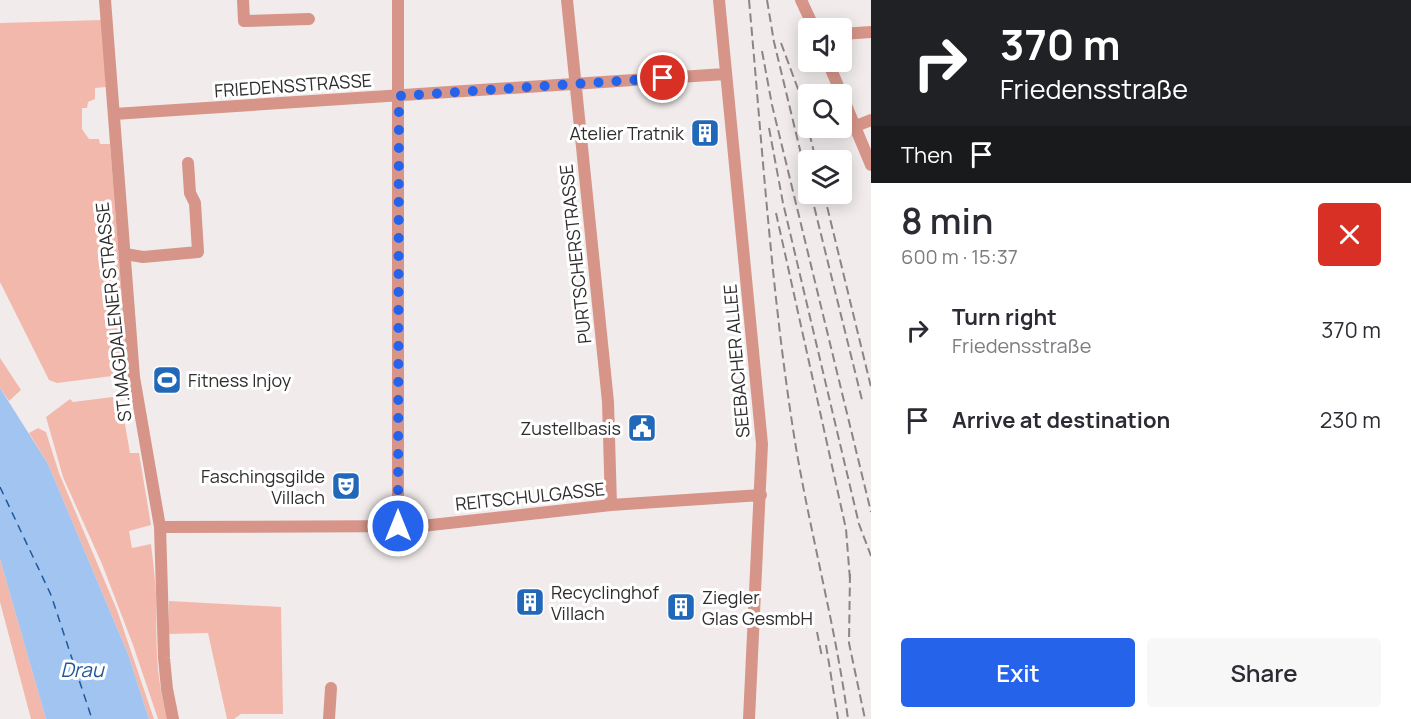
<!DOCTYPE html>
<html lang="en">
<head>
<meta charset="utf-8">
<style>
	body { margin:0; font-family:Manrope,sans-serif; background:#f7f7f7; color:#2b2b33; height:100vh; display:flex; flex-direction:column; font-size:22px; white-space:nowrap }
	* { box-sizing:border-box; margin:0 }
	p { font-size:20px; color:#7c7c81 }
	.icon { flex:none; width:33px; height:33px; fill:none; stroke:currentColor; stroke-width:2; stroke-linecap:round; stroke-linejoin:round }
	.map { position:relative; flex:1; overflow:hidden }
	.panel { display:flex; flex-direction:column; background:#fff; width:540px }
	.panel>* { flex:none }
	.hud { background:#202124; color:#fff; overflow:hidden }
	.buttons { position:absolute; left:798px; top:18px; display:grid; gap:12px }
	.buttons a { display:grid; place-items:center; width:54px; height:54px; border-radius:6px; background:#fff; box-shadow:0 3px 15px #0003; font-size:30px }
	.pin { position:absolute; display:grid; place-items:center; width:51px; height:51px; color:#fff; margin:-26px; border:3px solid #fff; border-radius:50%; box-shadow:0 2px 6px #0007 }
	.me { position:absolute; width:66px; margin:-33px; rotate:0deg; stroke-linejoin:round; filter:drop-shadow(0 0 4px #0008) }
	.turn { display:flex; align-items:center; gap:21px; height:126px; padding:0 30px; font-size:27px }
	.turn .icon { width:78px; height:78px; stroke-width:2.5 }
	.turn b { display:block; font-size:42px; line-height:51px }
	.then { display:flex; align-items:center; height:57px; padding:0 30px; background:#0003; gap:12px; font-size:22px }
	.round { display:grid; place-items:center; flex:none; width:63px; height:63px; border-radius:6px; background:#f7f7f7 }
	.headline { display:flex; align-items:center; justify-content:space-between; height:102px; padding:0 30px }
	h1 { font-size:36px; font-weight:600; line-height:45px }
	.primary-button { display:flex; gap:12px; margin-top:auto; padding:12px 30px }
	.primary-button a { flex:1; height:69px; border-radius:6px; background:#2563eb; color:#fff; font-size:24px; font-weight:600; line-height:69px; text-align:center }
	.primary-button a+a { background:#f7f7f7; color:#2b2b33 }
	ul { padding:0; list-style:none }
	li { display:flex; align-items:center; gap:18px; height:90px; padding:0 30px }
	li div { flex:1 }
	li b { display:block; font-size:22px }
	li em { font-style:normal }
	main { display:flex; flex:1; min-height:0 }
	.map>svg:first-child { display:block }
</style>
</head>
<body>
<main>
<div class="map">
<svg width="871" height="719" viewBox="0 0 871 719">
	<rect width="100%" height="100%" fill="#f1eceb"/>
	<path fill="#f3b8ac" d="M102,20L106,87L95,88V99L88,102L87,108H82V129L89,139H99L100,144H110L128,374L57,383L49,380L0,282V23Z
		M0,358L21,390L9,401L0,388Z
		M120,396L130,453H139L151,525L129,531L132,548L151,544C153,560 155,578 156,595C157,637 154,679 169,719H158L133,645L102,564L63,477L46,417L70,399L73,402Z
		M38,428L46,432L59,473L117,610L154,719H149L128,654L48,464L29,433Z
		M0,559L46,719H31L0,602Z
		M169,601L281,607L283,714H241L234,719H227L208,633L169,634Z"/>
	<path fill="#a1c4f1" d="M0,388L48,464L128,654L149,719H46L0,559Z"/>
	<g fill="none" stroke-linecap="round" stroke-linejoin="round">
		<path stroke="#1f589b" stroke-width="1.5" stroke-dasharray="8 6" stroke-linecap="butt" d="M0,487L51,595L92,719"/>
		<path stroke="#d79589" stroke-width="12" d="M105,0L134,377L160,527L164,658L167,689L173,719
			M243,0L244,21L309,19
			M398,0V526
			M567,0L608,402L611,505
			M719,0L762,444L749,719
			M801,0L814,28
			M842,34L871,32
			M828,62L871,165
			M114,114L725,74
			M856,126L871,120
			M125,254L143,257L198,252L195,203L190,193L188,163
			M160,527L422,526L611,505L761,495
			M329,719L331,688"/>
		<path stroke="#8a8686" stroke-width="2" stroke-dasharray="9 4.5" stroke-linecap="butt" d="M749,0C762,143 771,287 793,429C808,526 835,622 848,719
			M767,0L774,42L808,183
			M781,43L798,89L816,160
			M762,51L772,105L871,512
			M769,128L783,203L859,524L871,556
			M811,194L862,400
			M824,194L871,387
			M776,213L846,529L850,580
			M850,574L849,643L865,719
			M817,632L822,657
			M826,645L838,719"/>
	</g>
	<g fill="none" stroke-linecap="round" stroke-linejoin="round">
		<path stroke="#2563eb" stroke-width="10" stroke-dasharray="0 18" d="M398,526L399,96L663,78"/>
	</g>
	<defs>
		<g id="building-square" transform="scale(1.5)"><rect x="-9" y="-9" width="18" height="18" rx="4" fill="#2268b8" stroke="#fff"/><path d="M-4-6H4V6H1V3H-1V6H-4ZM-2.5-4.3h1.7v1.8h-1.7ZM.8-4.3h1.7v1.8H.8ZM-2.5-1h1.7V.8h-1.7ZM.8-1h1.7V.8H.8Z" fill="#fff"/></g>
		<g id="stadium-square" transform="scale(1.5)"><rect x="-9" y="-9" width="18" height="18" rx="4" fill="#2268b8" stroke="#fff"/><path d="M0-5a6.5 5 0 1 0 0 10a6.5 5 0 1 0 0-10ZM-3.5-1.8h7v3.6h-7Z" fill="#fff"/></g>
		<g id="civic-square" transform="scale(1.5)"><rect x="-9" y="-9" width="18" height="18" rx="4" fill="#2268b8" stroke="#fff"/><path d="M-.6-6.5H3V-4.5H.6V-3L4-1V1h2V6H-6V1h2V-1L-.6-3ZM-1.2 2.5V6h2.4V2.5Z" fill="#fff"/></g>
		<g id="theatre-square" transform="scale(1.5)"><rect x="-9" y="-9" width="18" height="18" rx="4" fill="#2268b8" stroke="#fff"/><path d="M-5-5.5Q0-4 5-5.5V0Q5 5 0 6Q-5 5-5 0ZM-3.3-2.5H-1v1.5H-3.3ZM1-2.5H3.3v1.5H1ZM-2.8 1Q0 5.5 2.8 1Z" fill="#fff"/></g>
	</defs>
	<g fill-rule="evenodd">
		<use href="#building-square" x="705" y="133"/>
		<use href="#stadium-square" x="167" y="380"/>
		<use href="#civic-square" x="642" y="428"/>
		<use href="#theatre-square" x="346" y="486"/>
		<use href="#building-square" x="530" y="602"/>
		<use href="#building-square" x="681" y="607"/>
	</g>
	<g text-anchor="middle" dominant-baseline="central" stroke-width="6" stroke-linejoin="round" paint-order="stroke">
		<g font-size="18" fill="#2f2d2d" stroke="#fff">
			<text transform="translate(293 85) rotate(-4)">FRIEDENSSTRASSE</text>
			<text transform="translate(575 254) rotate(-96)">PURTSCHERSTRASSE</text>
			<text transform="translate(113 312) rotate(-96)">ST.MAGDALENER STRASSE</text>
			<text transform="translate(736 361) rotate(-95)">SEEBACHER ALLEE</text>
			<text transform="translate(530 496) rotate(-6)">REITSCHULGASSE</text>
		</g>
		<g font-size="18" fill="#2f2d2d" stroke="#fff" text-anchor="end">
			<text x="684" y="133">Atelier Tratnik</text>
			<text x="188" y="380" text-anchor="start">Fitness Injoy</text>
			<text x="621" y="428">Zustellbasis</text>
			<text x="325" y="476">Faschingsgilde<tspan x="325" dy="21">Villach</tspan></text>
			<text x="551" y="592" text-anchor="start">Recyclinghof<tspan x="551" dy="21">Villach</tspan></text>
			<text x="702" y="597" text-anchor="start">Ziegler<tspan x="702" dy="21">Glas GesmbH</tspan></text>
		</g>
		<g font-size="20" font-style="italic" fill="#1f589b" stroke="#fff">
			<text x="82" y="669">Drau</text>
		</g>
	</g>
</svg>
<div class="buttons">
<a><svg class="icon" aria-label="sound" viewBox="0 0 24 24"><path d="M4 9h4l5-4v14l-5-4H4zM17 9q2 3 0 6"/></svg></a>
<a><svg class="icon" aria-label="search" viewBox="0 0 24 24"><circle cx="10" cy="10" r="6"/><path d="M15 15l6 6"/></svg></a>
<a><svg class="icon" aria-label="layers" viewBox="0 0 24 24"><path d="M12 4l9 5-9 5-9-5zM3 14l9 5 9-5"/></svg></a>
</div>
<div class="pin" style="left:663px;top:78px;background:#d93025"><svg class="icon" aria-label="arrive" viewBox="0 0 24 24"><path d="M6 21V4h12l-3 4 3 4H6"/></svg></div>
<svg class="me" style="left:398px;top:526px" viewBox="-20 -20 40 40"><circle r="17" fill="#2563eb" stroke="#fff" stroke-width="3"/><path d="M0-11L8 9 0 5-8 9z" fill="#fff"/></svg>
</div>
<section class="panel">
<div class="hud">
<div class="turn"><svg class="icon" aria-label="right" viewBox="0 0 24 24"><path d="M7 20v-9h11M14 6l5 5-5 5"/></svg><div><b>370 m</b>Friedensstraße</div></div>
<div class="then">Then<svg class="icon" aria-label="arrive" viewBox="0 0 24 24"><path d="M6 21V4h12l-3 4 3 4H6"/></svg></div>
</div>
<div class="headline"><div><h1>8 min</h1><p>600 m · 15:37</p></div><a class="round" style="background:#d93025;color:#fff"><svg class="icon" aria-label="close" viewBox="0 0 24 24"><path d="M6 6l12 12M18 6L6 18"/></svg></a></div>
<ul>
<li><svg class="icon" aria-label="right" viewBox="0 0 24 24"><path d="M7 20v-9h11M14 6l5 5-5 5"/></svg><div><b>Turn right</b><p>Friedensstraße</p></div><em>370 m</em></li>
<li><svg class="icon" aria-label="arrive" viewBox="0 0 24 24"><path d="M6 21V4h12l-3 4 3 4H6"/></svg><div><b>Arrive at destination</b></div><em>230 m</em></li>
</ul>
<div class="primary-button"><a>Exit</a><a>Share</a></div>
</section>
</main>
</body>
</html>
